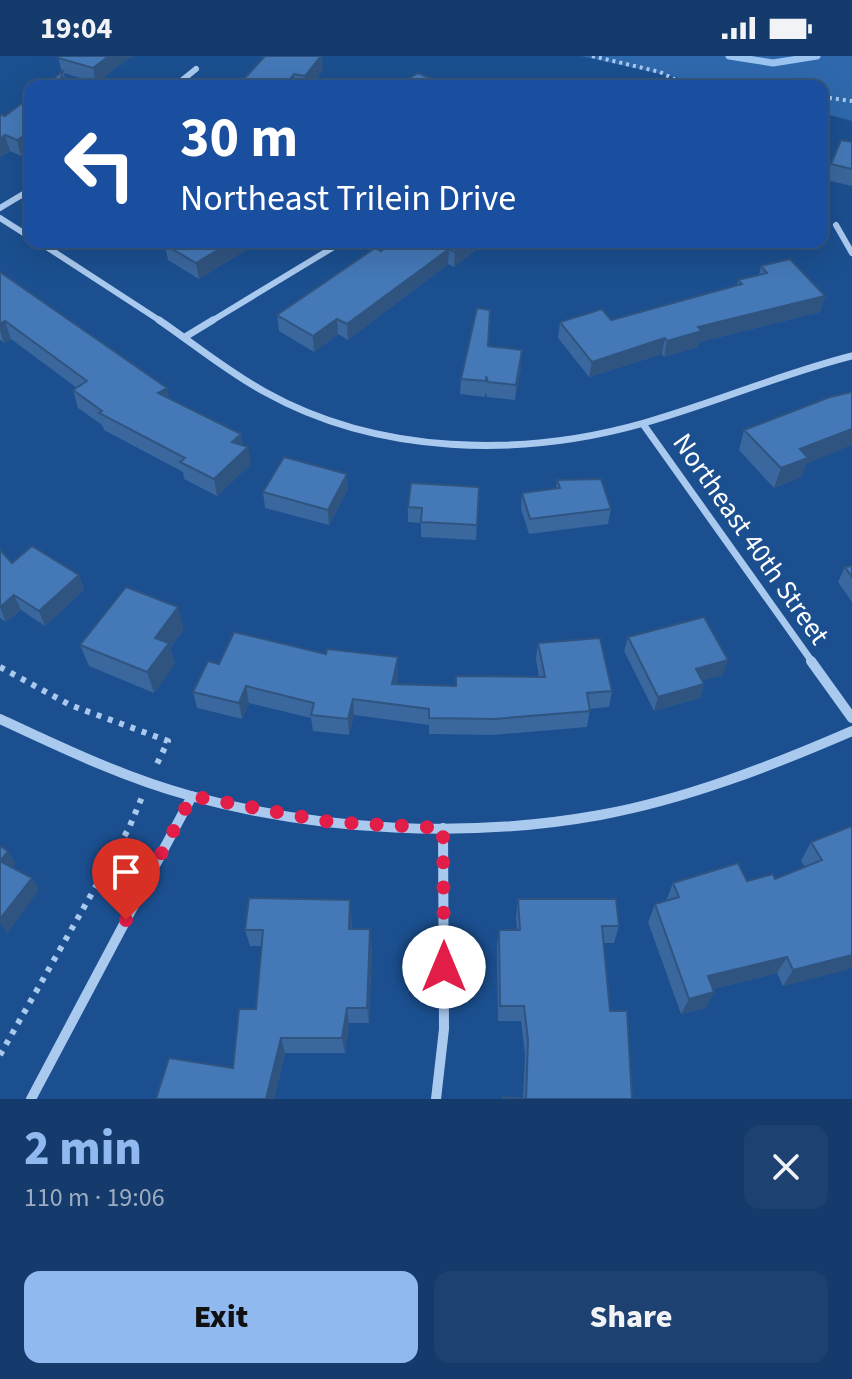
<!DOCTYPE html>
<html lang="en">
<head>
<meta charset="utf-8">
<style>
	body { margin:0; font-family:"Source Sans 3",sans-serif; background:#1d4271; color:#f1f3f6; height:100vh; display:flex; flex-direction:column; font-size:30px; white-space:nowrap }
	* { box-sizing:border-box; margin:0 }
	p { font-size:26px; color:#9dadc1 }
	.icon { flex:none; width:44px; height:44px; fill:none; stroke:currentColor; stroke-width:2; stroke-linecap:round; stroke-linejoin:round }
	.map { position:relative; height:1043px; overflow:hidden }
	.sheet { display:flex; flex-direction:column; background:#143b6b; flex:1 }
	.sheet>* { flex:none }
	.hud { position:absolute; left:24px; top:24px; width:804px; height:168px; border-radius:16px; box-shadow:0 8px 32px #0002,0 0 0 2px #33557e; background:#1a4fa0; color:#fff; overflow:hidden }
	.pin { position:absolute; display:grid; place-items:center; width:68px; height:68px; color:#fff; margin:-82px -34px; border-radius:50% 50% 50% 0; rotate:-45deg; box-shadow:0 0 8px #0007 }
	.pin .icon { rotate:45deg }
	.me { position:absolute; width:88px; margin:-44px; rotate:0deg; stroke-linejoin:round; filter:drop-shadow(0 0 6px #0008) }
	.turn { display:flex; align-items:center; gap:28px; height:168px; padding:0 24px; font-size:36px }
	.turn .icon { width:104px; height:104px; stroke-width:2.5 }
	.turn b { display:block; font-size:56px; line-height:68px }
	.round { display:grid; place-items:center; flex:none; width:84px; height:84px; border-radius:16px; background:#1d4271 }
	.headline { display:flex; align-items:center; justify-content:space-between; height:136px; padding:0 24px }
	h1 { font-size:48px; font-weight:800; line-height:60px; color:#90b9f0 }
	.button { display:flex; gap:16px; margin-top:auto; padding:16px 24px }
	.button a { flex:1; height:92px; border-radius:16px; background:#90b9f0; color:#111; font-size:32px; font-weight:800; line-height:92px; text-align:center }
	.button a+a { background:#1d4271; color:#f1f3f6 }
	.status { display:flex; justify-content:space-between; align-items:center; height:56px; padding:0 40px; background:#143b6b; direction:ltr }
	.status svg { height:22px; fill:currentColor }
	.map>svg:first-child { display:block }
</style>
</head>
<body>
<div class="status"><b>19:04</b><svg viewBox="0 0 49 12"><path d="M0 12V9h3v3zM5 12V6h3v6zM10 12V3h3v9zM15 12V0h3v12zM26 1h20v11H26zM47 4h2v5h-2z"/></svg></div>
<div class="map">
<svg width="852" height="1043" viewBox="0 0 852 1043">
	<rect width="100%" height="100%" fill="#1b4f8f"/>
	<path fill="#2e69ad" d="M581,0H852V65L822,57V30H715Z"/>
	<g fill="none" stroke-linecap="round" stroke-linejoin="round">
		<path stroke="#9cc4f0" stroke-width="7" d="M729,0L773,7L817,0"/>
		<path stroke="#a9c9ee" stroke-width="4" stroke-dasharray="3 4" stroke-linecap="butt" d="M592,0L660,16L688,30
			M822,41L852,45"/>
		<path stroke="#a9c9ee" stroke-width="6" stroke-dasharray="5 7" stroke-linecap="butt" d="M0,611L70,649L168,685L156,710
			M0,999L129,772L142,741"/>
		<path stroke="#a9c9ee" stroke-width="6" d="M175,30L196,13
			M0,152L30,134
			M0,162L30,181
			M836,169L852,197
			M39,186L162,266
			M210,266L342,186"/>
		<path stroke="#a9c9ee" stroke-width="7" d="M159,264C194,288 228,316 265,336C378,399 521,402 644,367C714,347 781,318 852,300
			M185,281L213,264
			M643,368L813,607"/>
		<path stroke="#a9c9ee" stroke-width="10" d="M811,605L852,662
			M0,663C62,692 125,722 191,740C321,775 467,783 600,759C687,743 771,710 852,675
			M31,1043L192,740
			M436,1043L444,973L443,772"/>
	</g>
	<path fill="#3a679d" d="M61,0H132L96,27L64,17L65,22L93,30H44L62,16L58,2Z
		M323,14L311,30H245L244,23Z
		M30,41V94L21,100L10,95L0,101L5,60Z
		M852,86V130L826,124L831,108Z
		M170,186H259L199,223L168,204L165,189Z
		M393,186H486L454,211L448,208L348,284L338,278L314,296L279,275L277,259Z
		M723,186H753L752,190H723Z
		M761,210L825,240L820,256L700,286L698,291L664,301L662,298L589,321L558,282L560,266L611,264L737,229L738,224L759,219Z
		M0,216L169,343L241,378L243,389L251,408L217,440L184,423L183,416L104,374L102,369L78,352L73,334L77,332L11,283L4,287L0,284Z
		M488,290L521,310L515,344L487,341L485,336V341L460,338L461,323Z
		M744,374L806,408L801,421L774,432L739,394Z
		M557,424L611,453L608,468L529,478L521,453L522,437L556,433Z
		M479,431L476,484L421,481V467L408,466V451Z
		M348,433L329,469L265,452L263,436Z
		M0,494L12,507L79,519L84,534L45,570L21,554L6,566L0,562Z
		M852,510V546L838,526L845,511Z
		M184,573L170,592L175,608L154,637L89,610L80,589Z
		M628,581L723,619L702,624L704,628L700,642L654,655L624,595Z
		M538,587L612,635L609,651L590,653L587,671L493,679L429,678V669L354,659L349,679L313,675L311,662L249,647L242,663L197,652L193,636L219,608L326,598L398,601V617L396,629L455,630L539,621L536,603Z
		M852,770V911L783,930L777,917L713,933L706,952L681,958L648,866L655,848L666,845L673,827L747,825L775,823L805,811L801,805L811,786Z
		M518,843L619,870L614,887H604L610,955L632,1043H523L525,999L521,965H498L497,891L499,874H517L516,861Z
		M352,862V873L372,890L369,967H349L345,997H285L274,1043H156L233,1012L256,953L262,890H250L245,874Z"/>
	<path fill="#305480" d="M109,0H132L96,27L93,12Z
		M321,0H322L323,14L311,30H306L305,20Z
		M294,18L295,30H285Z
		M30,76V94L21,100L17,84Z
		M5,79L10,95L0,101V83Z
		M231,186H259L199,223L196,207Z
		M467,186H486L454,211L455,196Z
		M449,193L448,208L348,284L347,268Z
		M825,240L820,256L700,286L698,291L664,301L667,285L698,271Z
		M337,263L338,278L314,296L313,280Z
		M5,265L11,283L4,287L0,275V268Z
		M665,282L662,298L589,321L592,306Z
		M522,294L521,310L515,344L516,329Z
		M167,332L171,349L158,337Z
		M852,373V389L806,408L801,421L774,432L781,412L800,393Z
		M241,378L244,395L248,391L251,408L217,440L214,423L232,386Z
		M347,418L348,433L329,469L328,454Z
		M79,519L84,534L45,570L39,555Z
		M14,539L21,554L6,566L0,551Z
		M178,551L184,573L170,592L175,608L154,637L147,616L155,582Z
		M398,601V617L393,645L392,628Z
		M728,604L723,619L692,627L696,613Z
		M704,628L700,642L654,655L658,641Z
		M246,630L249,647L242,663L239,647Z
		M353,643L354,659L349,679L348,663Z
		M8,795L16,808L8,817L0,805Z
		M32,822L39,834L7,877L0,867V863Z
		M350,844L352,862L351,890L349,873Z
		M370,873L372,890L369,967L367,952Z
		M852,899V911L847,914L783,930L793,914Z
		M787,901L777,917L700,936L708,920Z
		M714,936L706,952L681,958L689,943Z
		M347,952L349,967L345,997L342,982Z
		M281,982L285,997L274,1043H266Z"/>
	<path fill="#4478b7" stroke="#305480" stroke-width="2" d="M61,0H109L93,12L58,2Z
		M265,0H321L305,20L294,18L285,30L244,23Z
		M63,15L61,21L93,29L44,30Z
		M418,17L446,29L397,30Z
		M30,41V76L17,84L5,79L0,83V58L5,60Z
		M841,84L852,86V113L831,108Z
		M170,186H231L196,207L165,189Z
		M393,186H467L455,196L449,193L347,268L337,263L313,280L277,259L375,192L381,195Z
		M790,203L825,240L698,271L702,275L667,285L665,282L592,306L560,266L602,253L611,264L742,228L738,224L767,217L761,210Z
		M0,216L167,332L158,337L241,378L232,386L248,391L214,423L180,406L185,402L99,357L102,355L73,334L87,325L5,265L0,268Z
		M477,252L490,254L488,290L522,294L516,329L488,326L486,320V325L461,323Z
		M852,336V373L800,393L808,402L781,412L744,374L830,341Z
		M284,401L347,418L328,454L263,436Z
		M601,423L611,453L530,463L522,437L560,432L557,424Z
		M411,427L479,431L477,469L421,466L422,452L408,451Z
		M32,490L79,519L39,555L14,539L0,551V494L12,507Z
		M852,510V521L845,511Z
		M126,531L178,551L155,582L169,587L147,616L80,589Z
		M704,561L728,604L696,613L704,628L658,641L628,581Z
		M234,576L326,598L327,593L398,601L392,628L456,630V620L545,621L538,587L600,582L612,635L587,637L590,655L494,663L429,662V653L353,643L348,663L311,659L314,647L246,630L239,647L193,636L208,605L219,608Z
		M852,770V899L793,914L787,901L708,920L714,936L689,943L655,848L679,841L673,827L738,807L747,825L773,818L775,823L822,804L811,786Z
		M0,790L8,795L0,805L32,822L0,863Z
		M249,842L350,844L349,873H370L367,952H347L342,982H281L266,1043H156L169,1002L233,1012L239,953H256L263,874H245Z
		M518,843H616L619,870H602L610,955H627L632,1043H503V1041L526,1043L528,984L524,950H500L499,874H520Z"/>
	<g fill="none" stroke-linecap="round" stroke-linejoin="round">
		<path stroke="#e11d48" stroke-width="14" stroke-dasharray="0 25.2" d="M126,864L192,740L330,766L443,772L444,911"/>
	</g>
	<g text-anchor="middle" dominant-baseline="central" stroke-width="7" stroke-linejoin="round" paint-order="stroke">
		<g font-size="28" fill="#fff" stroke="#1b4f8f">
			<text transform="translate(751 483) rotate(55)">Northeast 40th Street</text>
		</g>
	</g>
</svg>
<div class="pin" style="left:126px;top:864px;background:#d93025"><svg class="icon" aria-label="arrive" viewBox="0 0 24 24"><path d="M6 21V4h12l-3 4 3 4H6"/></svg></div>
<svg class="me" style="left:444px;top:911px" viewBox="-20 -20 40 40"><circle r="19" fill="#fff"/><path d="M0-13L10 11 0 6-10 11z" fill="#e11d48"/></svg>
<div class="hud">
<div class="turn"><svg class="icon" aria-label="left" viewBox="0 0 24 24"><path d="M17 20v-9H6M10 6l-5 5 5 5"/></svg><div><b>30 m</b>Northeast Trilein Drive</div></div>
</div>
</div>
<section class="sheet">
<div class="headline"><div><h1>2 min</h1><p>110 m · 19:06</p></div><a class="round"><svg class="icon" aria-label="close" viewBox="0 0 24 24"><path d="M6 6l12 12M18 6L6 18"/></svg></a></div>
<div class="button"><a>Exit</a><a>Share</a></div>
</section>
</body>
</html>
